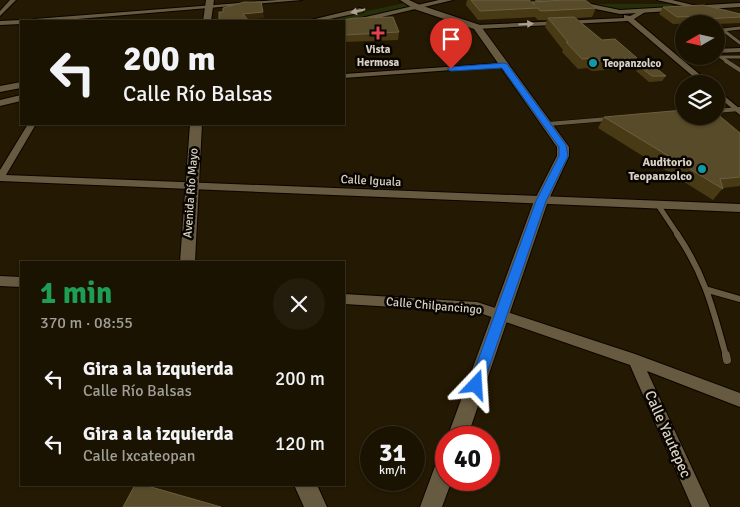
<!DOCTYPE html>
<html lang="es">
<head>
<meta charset="utf-8">
<style>
	body { margin:0; font-family:Signika,sans-serif; background:#241c0c; color:#f1f3f6; height:100vh; display:flex; flex-direction:column; font-size:19px; white-space:nowrap }
	* { box-sizing:border-box; margin:0 }
	p { font-size:16px; color:#a09e99 }
	.icon { flex:none; width:28px; height:28px; fill:none; stroke:currentColor; stroke-width:2; stroke-linecap:round; stroke-linejoin:round }
	.map { position:relative; flex:1; overflow:hidden }
	.panel { position:absolute; left:20px; top:261px; width:325px; height:225px; display:flex; flex-direction:column; background:#1b1302; border-radius:0px; box-shadow:0 1px 4px #0004,0 0 0 1px #393224 }
	.panel>* { flex:none }
	.hud { position:absolute; left:20px; top:20px; width:325px; height:105px; border-radius:0px; box-shadow:0 1px 4px #0004,0 0 0 1px #393224; background:#1b1302; color:#f1f3f6; overflow:hidden }
	.needle { width:32px; rotate:261deg }
	.controls { position:absolute; left:675px; top:15px; display:grid; gap:10px }
	.controls a { display:grid; place-items:center; width:50px; height:50px; border-radius:50%; background:#1b1302; box-shadow:0 1px 4px #0004,0 0 0 1px #393224; font-size:25px }
	.speed { position:absolute; left:360px; top:426px; display:flex; gap:10px; font-size:25px; font-weight:700; text-align:center }
	.speed>* { display:grid; place-content:center; width:65px; height:65px; border-radius:50%; background:#1b1302; box-shadow:0 1px 4px #0004,0 0 0 1px #393224; line-height:1 }
	.speed small { font-size:12px; font-weight:400 }
	.speed .limit { border:8px solid #d22; background:#fff; color:#111 }
	.pin { position:absolute; display:grid; place-items:center; width:42px; height:42px; color:#fff; margin:-51px -21px; border-radius:50% 50% 50% 0; rotate:-45deg; box-shadow:0 0 5px #0007 }
	.pin .icon { rotate:45deg }
	.me { position:absolute; width:55px; margin:-28px; rotate:20deg; stroke-linejoin:round; filter:drop-shadow(0 0 4px #0008) }
	.turn { display:flex; align-items:center; gap:18px; height:105px; padding:0 20px; font-size:22px }
	.turn .icon { width:65px; height:65px; stroke-width:2.5 }
	.turn b { display:block; font-size:35px; line-height:42px }
	.round { display:grid; place-items:center; flex:none; width:52px; height:52px; border-radius:26px; background:#241c0c }
	.head { display:flex; align-items:center; justify-content:space-between; height:85px; padding:0 20px }
	h1 { font-size:30px; font-weight:800; line-height:38px; color:#1e9e55 }
	ul { padding:0; list-style:none }
	li { display:flex; align-items:center; gap:15px; height:65px; padding:0 20px }
	li div { flex:1 }
	li b { display:block; font-size:19px }
	li em { font-style:normal }
	.map>svg:first-child { display:block }
</style>
</head>
<body>
<div class="map">
<svg width="740" height="507" viewBox="0 0 740 507">
	<rect width="100%" height="100%" fill="#241902"/>
	<path fill="#252f09" d="M405,3L415,7L344,23V21H319Z
		M590,4H670L674,6L622,10Z"/>
	<g fill="none" stroke-linecap="round" stroke-linejoin="round">
		<g stroke="#0d0400" stroke-width="4.5">
			<path id="service-far4" d="M740,28L723,30L740,43
				M716,54L728,62
				M722,57H740"/>
		</g>
		<g stroke="#0d0400" stroke-width="5">
			<path id="service-far3" d="M726,61L740,70
				M716,111L740,109
				M548,124L608,119"/>
		</g>
		<g stroke="#0d0400" stroke-width="7">
			<path id="service-far2" d="M658,205L678,235"/>
		</g>
		<g stroke="#0d0400" stroke-width="8">
			<path id="service-far1" d="M677,234C705,275 713,309 726,356
				M708,290L740,299"/>
		</g>
		<g stroke="#0d0400" stroke-width="9">
			<path id="service" d="M726,355L727,360"/>
		</g>
		<g stroke="#0d0400" stroke-width="2">
			<path id="minor" d="M10,0H16L0,16V11Z
				M278,0H302L53,21H31L34,19Z
				M642,10L647,11L634,19L711,84H702L628,21L477,29L474,27L477,25L624,18V15L630,16Z
				M0,21L21,20L23,21H21V24L0,25Z
				M740,48V52L716,53V49Z
				M504,63L507,65L506,66L344,78V74Z
				M716,89L740,109V115L716,95Z
				M28,124H36L6,175L740,204V212L0,181V170Z
				M0,276L21,277V287L0,286Z
				M344,294L477,302L635,354L740,393V407L647,371L710,507H692L630,365L477,312L344,304Z"/>
		</g>
		<g stroke="#0d0400" stroke-width="2">
			<path id="tertiary" d="M206,0H214L211,21H203Z
				M400,0H409L420,5L480,25L569,147V156L548,201L467,438H447L534,201L557,156V147L474,29L414,9Z
				M657,0H672L701,7L697,9Z
				M190,124H202L195,262H180Z
				M446,455V480H452L442,507H420L438,458Z
				M294,485H317L327,507H304Z"/>
		</g>
		<g stroke="#0d0400" stroke-width="2">
			<path id="secondary" d="M439,0H453L344,26V22Z
				M534,0L576,1L620,10L740,3V7L620,14L576,5L538,2Z
				M360,8L364,10L363,12L320,21H307Z
				M21,82V88L0,92V86Z
				M21,95V101L0,106V100Z"/>
		</g>
		<use href="#service-far4" stroke="#665a40" stroke-width="3"/>
		<use href="#service-far3" stroke="#665a40" stroke-width="4"/>
		<use href="#service-far2" stroke="#665a40" stroke-width="5"/>
		<use href="#service-far1" stroke="#665a40" stroke-width="6"/>
		<use href="#service" stroke="#665a40" stroke-width="8"/>
		<use href="#minor" fill="#665a40" fill-rule="evenodd"/>
		<use href="#tertiary" fill="#665a40" fill-rule="evenodd"/>
		<use href="#secondary" fill="#665a40" fill-rule="evenodd"/>
	</g>
	<path fill="#493a16" d="M467,0L532,2L596,8L592,17L576,18L602,40L637,58L632,68L592,71L587,68L578,69L562,52L563,50L545,27L547,20H538L535,17L478,20L466,5Z
		M663,7L740,14V23L716,24H698L696,23L673,24L659,14Z
		M344,21L399,32L398,40L344,42Z
		M639,66L666,76L662,81L649,82L636,71Z
		M604,117L740,133V186L723,188L713,200L598,128Z"/>
	<path fill="#342606" d="M263,12L264,18L244,20L243,14Z"/>
	<path fill="#584b29" stroke="#6c6041" d="M471,0H529L535,5L532,2L564,0H585L596,8L541,11L537,8L480,11Z
		M244,2H261L263,12L243,14L249,21H219V12H223V8Z
		M704,5L740,14V17L704,19L700,16L677,17L663,7Z
		M393,17L399,32L344,35V21H335L355,18Z
		M574,17L602,40L615,39L637,58L596,61L592,58L582,59L566,42H568L548,18Z
		M652,65L666,76H652L639,66Z
		M684,110V116H716V113L740,133V177L720,179L723,189L604,117Z
		M135,485H144L221,507H123Z"/>
	<defs><path id="oneway-solid" d="M-6-.8H1V-3.2L6.5 0L1 3.2V.8H-6Z" transform="scale(1.25)"/></defs>
	<g fill="#aba28f">
		<use href="#oneway-solid" transform="translate(358 11) rotate(167)"/>
		<use href="#oneway-solid" transform="translate(526 24) rotate(-3)"/>
	</g>
	<path fill="#1a73e8" stroke="#114b97" d="M504,63L507,64L566,145L568,156L546,201L483,385L481,390L476,392L471,390L469,385L536,201L559,156V147L502,68L451,71L447,69L451,67Z"/>
	<path fill="#e0444e" stroke="#090501" stroke-width="2" d="M375.5 25.5h5v5h5v5h-5v5h-5v-5h-5v-5h5z"/>
	<g fill="#0f9aa8" stroke="#090501" stroke-width="2">
		<circle cx="593" cy="63" r="5"/>
		<circle cx="702" cy="169" r="5"/>
	</g>
	<g text-anchor="middle" dominant-baseline="central" stroke-width="5" stroke-linejoin="round" paint-order="stroke">
		<g font-size="11" font-weight="bold" fill="#d9d2c4" stroke="#090501">
			<text x="378" y="49">Vista<tspan x="378" dy="13">Hermosa</tspan></text>
			<text x="603" y="63" text-anchor="start">Teopanzolco</text>
		</g>
		<g font-size="12" font-weight="bold" fill="#d9d2c4" stroke="#090501" text-anchor="end">
			<text x="692" y="162">Auditorio<tspan x="692" dy="14">Teopanzolco</tspan></text>
		</g>
		<g font-size="12" fill="#d9d2c4" stroke="#090501">
			<text transform="translate(371 181) rotate(3)">Calle Iguala</text>
			<text transform="translate(191 193) rotate(-86)">Avenida Río Mayo</text>
			<text transform="translate(434 306) rotate(5)">Calle Chilpancingo</text>
		</g>
		<g font-size="15" fill="#d9d2c4" stroke="#090501">
			<text transform="translate(668 434) rotate(66)">Calle Yautepec</text>
		</g>
	</g>
</svg>
<div class="controls">
<a><svg class="needle" viewBox="-14 -14 28 28"><path d="M0-13l5 13h-10z" fill="#e53935"/><path d="M0 13l5-13h-10z" fill="#a09e99"/></svg></a>
<a><svg class="icon" aria-label="layers" viewBox="0 0 24 24"><path d="M12 4l9 5-9 5-9-5zM3 14l9 5 9-5"/></svg></a>
</div>
<div class="speed"><div>31<small>km/h</small></div><div class="limit">40</div></div>
<div class="pin" style="left:451px;top:69px;background:#d93025"><svg class="icon" aria-label="arrive" viewBox="0 0 24 24"><path d="M6 21V4h12l-3 4 3 4H6"/></svg></div>
<svg class="me" style="left:476px;top:385px" viewBox="-20 -20 40 40"><path d="M0-17L14 15 0 8-14 15z" fill="#1a73e8" stroke="#fff" stroke-width="4"/></svg>
<div class="hud">
<div class="turn"><svg class="icon" aria-label="left" viewBox="0 0 24 24"><path d="M17 20v-9H6M10 6l-5 5 5 5"/></svg><div><b>200 m</b>Calle Río Balsas</div></div>
</div>
<section class="panel">
<div class="head"><div><h1>1 min</h1><p>370 m · 08:55</p></div><a class="round"><svg class="icon" aria-label="close" viewBox="0 0 24 24"><path d="M6 6l12 12M18 6L6 18"/></svg></a></div>
<ul>
<li><svg class="icon" aria-label="left" viewBox="0 0 24 24"><path d="M17 20v-9H6M10 6l-5 5 5 5"/></svg><div><b>Gira a la izquierda</b><p>Calle Río Balsas</p></div><em>200 m</em></li>
<li><svg class="icon" aria-label="left" viewBox="0 0 24 24"><path d="M17 20v-9H6M10 6l-5 5 5 5"/></svg><div><b>Gira a la izquierda</b><p>Calle Ixcateopan</p></div><em>120 m</em></li>
</ul>
</section>
</div>
</body>
</html>
